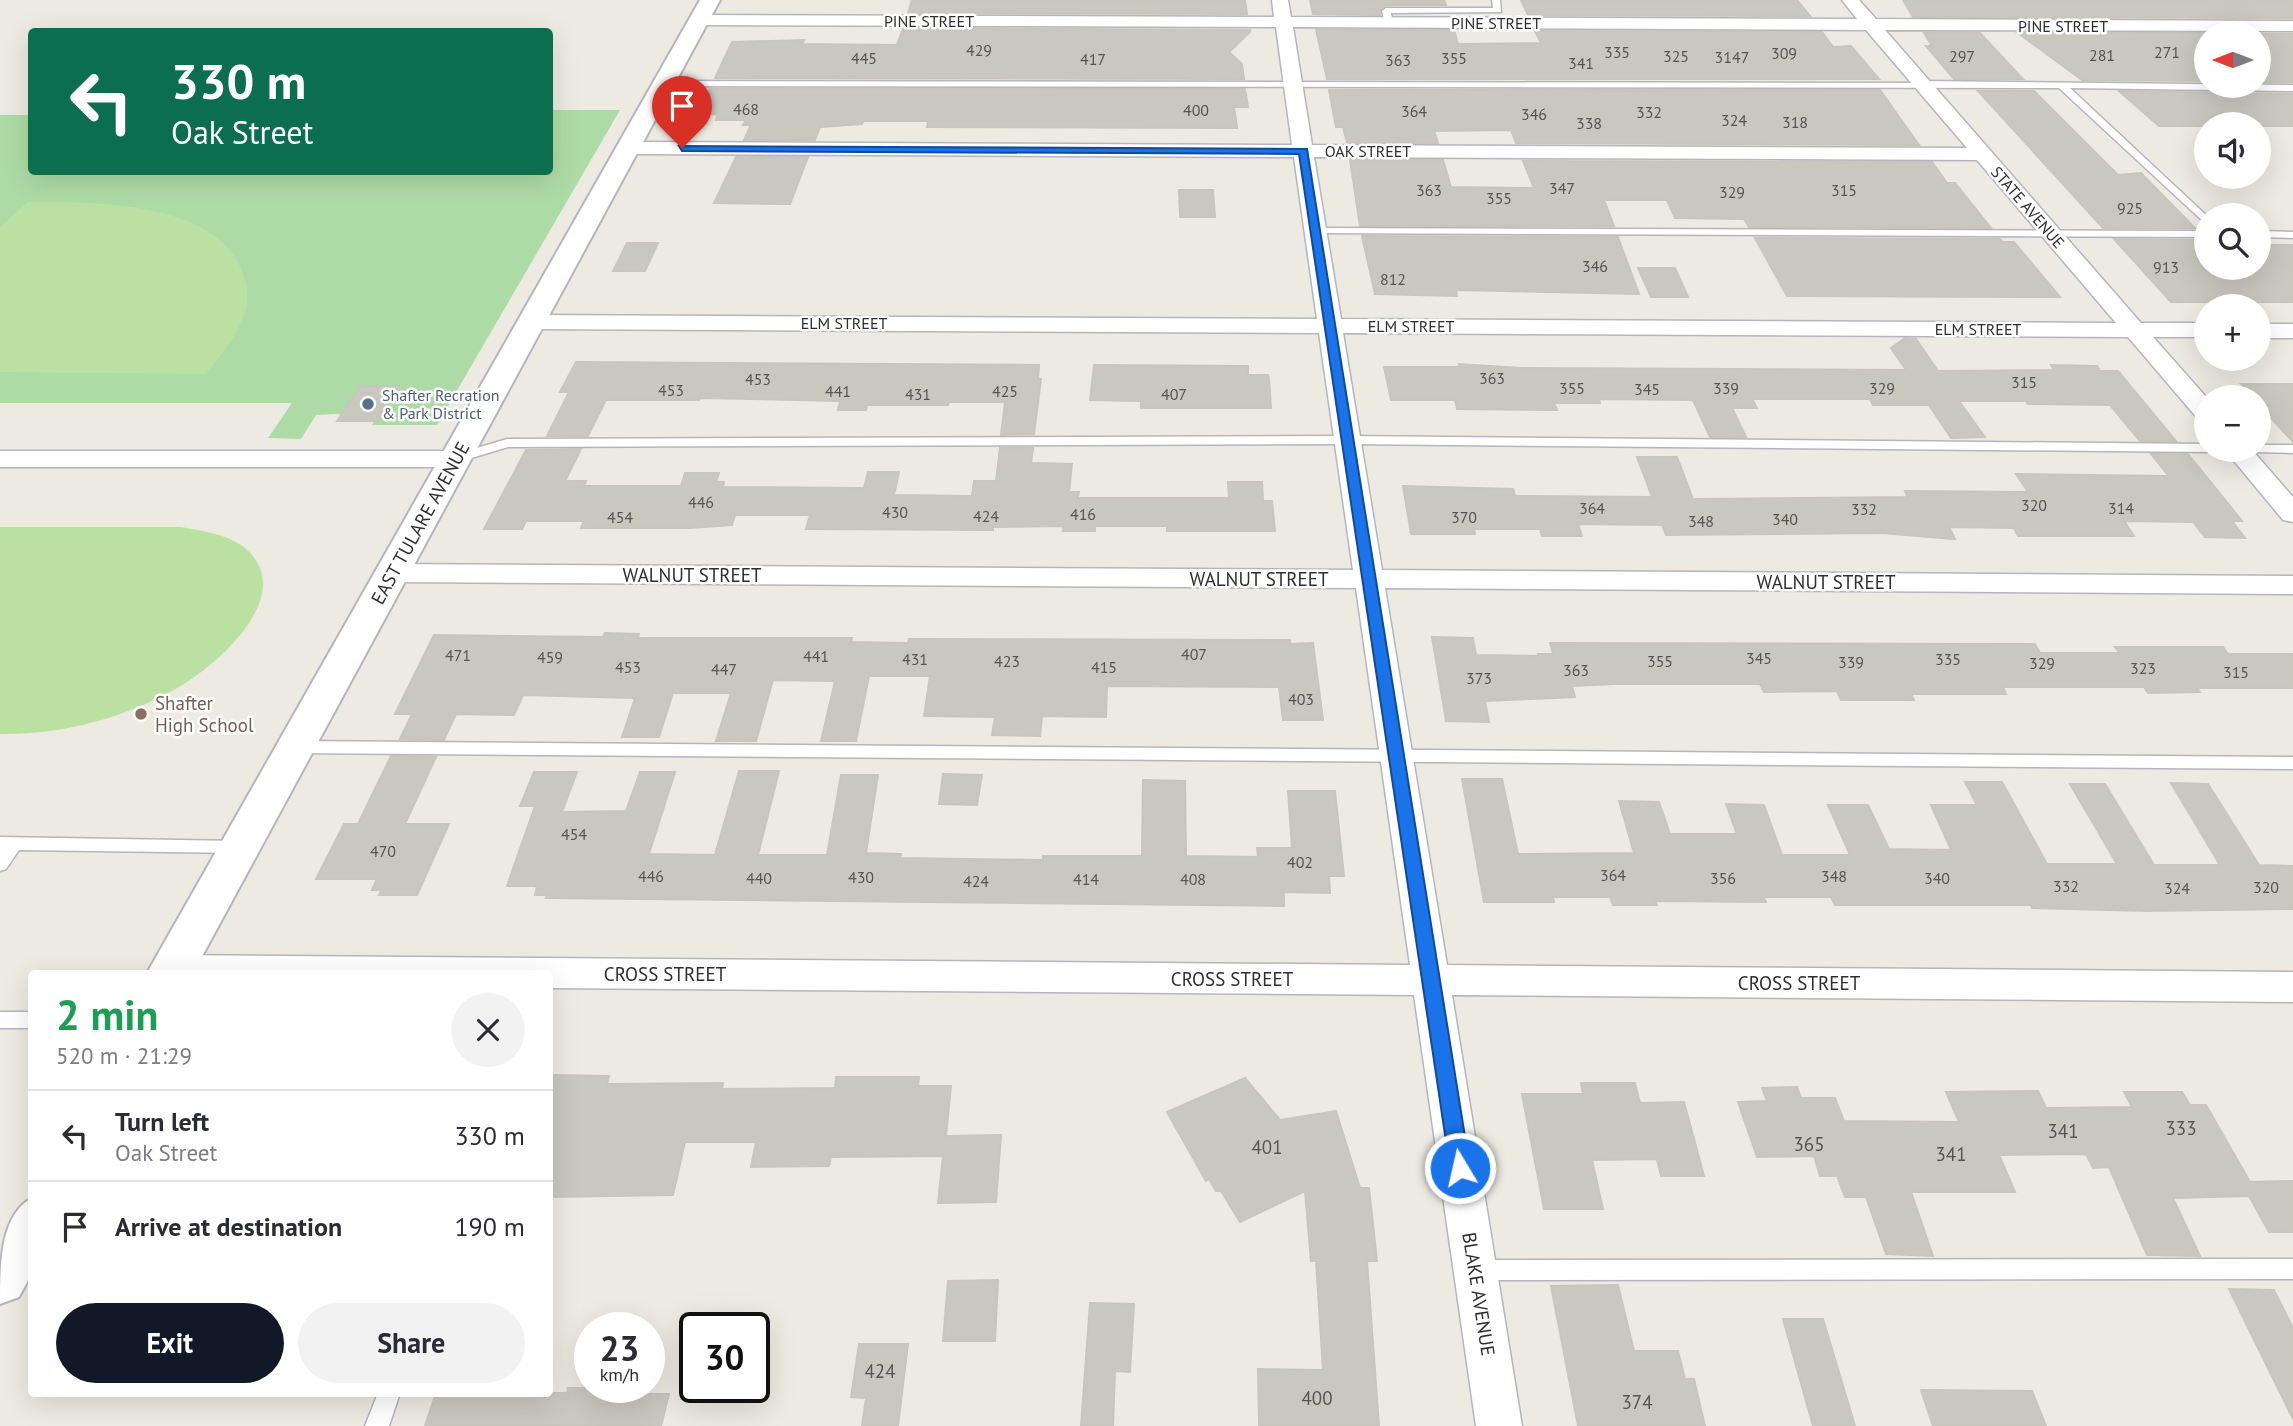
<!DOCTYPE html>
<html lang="en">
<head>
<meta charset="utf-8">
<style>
	body { margin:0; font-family:"PT Sans",sans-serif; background:#f2f2f3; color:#2b2b33; height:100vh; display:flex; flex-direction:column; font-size:26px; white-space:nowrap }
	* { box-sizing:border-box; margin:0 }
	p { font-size:23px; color:#7c7c81 }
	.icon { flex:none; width:38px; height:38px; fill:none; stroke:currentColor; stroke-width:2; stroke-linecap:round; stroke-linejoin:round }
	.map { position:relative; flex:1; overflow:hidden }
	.drawer { position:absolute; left:28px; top:970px; width:525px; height:427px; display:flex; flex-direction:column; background:#fff; border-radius:7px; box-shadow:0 7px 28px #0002 }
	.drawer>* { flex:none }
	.hud { position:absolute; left:28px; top:28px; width:525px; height:147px; border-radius:7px; box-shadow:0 7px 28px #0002; background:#0b6e4f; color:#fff; overflow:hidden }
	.needle { width:46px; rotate:270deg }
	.controls { position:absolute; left:2194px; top:21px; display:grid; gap:14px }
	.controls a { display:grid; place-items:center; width:77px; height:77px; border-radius:50%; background:#fff; box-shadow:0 7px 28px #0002; font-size:35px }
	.speed { position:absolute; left:574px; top:1312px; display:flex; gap:14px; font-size:35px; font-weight:700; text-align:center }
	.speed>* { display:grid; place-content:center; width:91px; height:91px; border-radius:50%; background:#fff; box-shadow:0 7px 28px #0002; line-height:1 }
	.speed small { font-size:18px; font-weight:400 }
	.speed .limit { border:4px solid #111; border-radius:10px; background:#fff; color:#111 }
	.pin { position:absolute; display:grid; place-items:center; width:60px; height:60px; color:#fff; margin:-72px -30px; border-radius:50% 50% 50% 0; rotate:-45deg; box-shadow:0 0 7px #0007 }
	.pin .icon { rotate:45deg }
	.me { position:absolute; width:77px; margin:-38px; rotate:351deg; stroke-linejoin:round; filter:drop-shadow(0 0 5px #0008) }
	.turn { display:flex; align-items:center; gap:24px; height:147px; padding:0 28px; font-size:32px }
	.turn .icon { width:91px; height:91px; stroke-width:2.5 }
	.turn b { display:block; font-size:49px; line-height:60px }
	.round { display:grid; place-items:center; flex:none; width:74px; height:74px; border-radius:37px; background:#f2f2f3 }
	.head { display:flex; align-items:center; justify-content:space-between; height:119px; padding:0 28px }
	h1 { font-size:42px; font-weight:600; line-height:52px; color:#1e9e55 }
	.action { display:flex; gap:14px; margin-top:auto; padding:14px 28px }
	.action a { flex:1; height:80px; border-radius:42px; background:#111827; color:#fff; font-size:28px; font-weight:600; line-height:80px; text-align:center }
	.action a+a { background:#f2f2f3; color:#2b2b33 }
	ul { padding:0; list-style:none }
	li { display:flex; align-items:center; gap:21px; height:91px; padding:0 28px; border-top:2px solid #e1e1e2 }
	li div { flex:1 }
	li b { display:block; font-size:26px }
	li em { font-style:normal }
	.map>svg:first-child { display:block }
</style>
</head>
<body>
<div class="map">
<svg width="2293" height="1426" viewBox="0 0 2293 1426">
	<rect width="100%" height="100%" fill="#eceae1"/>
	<path fill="#addba5" d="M550,110H620L437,425H372L396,388L342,418L339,414L316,415L301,439L268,438L292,403H0V115H31L32,172H550Z"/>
	<path fill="#bae1a2" d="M28,202C89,202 213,200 241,269C249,287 250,302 242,320C235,339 219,357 206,374L0,372V227Z
		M0,527H181C202,531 229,534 246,549C298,595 217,665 179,687C125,718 62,735 0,734Z"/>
	<path fill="#c9c8bf" stroke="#c8c6bb" stroke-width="2" d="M912,0H1245L1247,14L908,13Z
		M1310,0H1444L1446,5H1386L1380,9V15L1313,14Z
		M1521,0H1797L1810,16L1528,15Z
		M1903,0H2293V18L1913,17Z
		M903,28L1250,30V32L1229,52L1242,64L1244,79L715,78L732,42L804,40L802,44L897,45Z
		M1316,30H1454L1458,44L1541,43L1535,31L1822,32L1833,47L1851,46L1879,79H1327Z
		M1924,33H1980L2023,79H1954L1926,46H1932Z
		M2018,33H2207V81L2082,80Z
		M2259,34H2293V82H2259Z
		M710,89H1245L1248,107H1234L1237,128L927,127L928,121H863L862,124L820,127L815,140H744L751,125H743L746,120H716L718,114L697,115Z
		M1329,90H1880L1919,145L1516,143L1511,130L1434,131L1438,143H1347L1343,127H1336Z
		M1978,91H2034L2118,175L2141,173L2195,228H2103Z
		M2119,91L2293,94V126H2159Z
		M736,157H808L790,204L714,203Z
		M1350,160H1443L1451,187L1534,188L1523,161L1932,162L1947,183H1955L1991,228L1749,227L1744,219L1675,218L1667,200H1604L1614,226H1360Z
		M1179,190H1213L1215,217H1180Z
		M1362,236L1618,237L1639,294L1456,290L1457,296L1375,294Z
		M1755,238L2000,239L2003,242H2014L2060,297L1787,296Z
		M2114,239L2206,240L2207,268H2259V245H2293V302H2171Z
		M627,243H658L645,271H613Z
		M1638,268H1675L1688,297H1651Z
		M1905,338L1916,339L1938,371L2054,370L2051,365L2097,366L2100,371H2118L2176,441H2140L2110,405L2028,404L2026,401H1959L1985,437L1951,438L1929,405H1873L1870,399H1752L1757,408H1732L1746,437H1710L1693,400L1599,399L1600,403H1554L1557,410L1457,409L1455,400H1391L1384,367H1460L1459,364L1521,368L1906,370L1891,348Z
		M576,362L1039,365L1038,379H1041L1034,434L1001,435L1005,402H949L948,405H867L866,410H838L840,401L700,398L699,400H606L588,436H547L569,392H560Z
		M1094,365L1248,366V375H1268L1269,378L1271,408H1141V401L1090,400Z
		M2241,384H2293V442L2259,405V397H2252Z
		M361,386H399L377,421H337Z
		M1000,448H1033L1031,463L1072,464L1069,492H1079L1078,498H1229L1228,482H1262L1263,501H1272L1275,531H1167V526H1095V531H1063L1064,526L993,527V530L806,529L810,515H735L732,525L690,528H581L584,521H526L522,529H484L526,450L581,449L565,481H586L584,486H681L685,473H719L716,482H724L723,487L864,488L868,472H899L894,495L972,496L974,481H996Z
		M2151,454H2188L2242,521H2232L2245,538L2205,537L2193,522L2124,521L2134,536H2018L2014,528L1949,527L1955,539L1882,533L1666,535L1662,525L1578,524L1582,536H1542L1540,529H1474L1475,534H1411L1403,486L1513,489L1515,496L1652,497L1637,457H1677L1693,499L1908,497L1905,491L2028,492L2016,474L2169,476Z
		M605,633L639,634L638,638H852L851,642L908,643L909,639L1290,640V644L1313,643L1323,720H1283L1279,687L1107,686L1106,717L1042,716L1040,736L992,735L995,717L924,716L930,676H869L856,741H821L835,681L773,680L756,741H716L731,693H673L659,737H622L635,698L523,695L514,715L456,714L444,740L400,739L412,714H395L434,635L603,637Z
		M1432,637L1473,638L1476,655L1539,656L1538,654H1553L1550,643L2035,644L2040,653H2120L2115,647H2223L2228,654H2293V688H2197L2200,692L2148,693L2144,687H2003L2006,694H1911L1914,700H1841L1837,691L1764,692L1760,684H1615L1572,686L1575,697L1485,701L1489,722L1446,721Z
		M391,756L436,757L405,824H449L417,895H379L382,890H372L377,879H316L344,824H358Z
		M739,771H779L758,855H827L841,775H878L866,853L901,854L900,858L1043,860V856H1142L1143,780L1185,781L1186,856L1258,857L1257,848H1292L1288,791H1335L1344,876H1329L1330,893L1284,892V906L546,898L547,895H535L537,886H507L535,806H520L534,772H577L562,812L626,811L640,772H675L649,854L715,855Z
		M943,774L982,775L977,805L939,804Z
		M1462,779H1502L1518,854L1634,853L1619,801L1659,802L1670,834H1737L1726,804L1764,805L1782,855H1850L1828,805H1868L1889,849L1951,850L1931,805H1977L1965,782H2002L2047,864H2117L2070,784H2105L2154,865H2220L2171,783L2208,784L2259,865L2293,866V909L2146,911L2032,908L2031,905H1835L1831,897H1764L1766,902L1655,901L1657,905H1613L1610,897H1553L1554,902H1484Z
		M550,1075L609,1076L607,1084L723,1083L722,1089L835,1088L836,1077H919L918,1086H951L946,1136L1001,1135L996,1202L938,1203L943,1156L831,1157L829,1166L751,1167L756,1142H685L673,1195L550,1197Z
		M1245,1078L1280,1120L1336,1111L1360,1188H1369L1377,1261H1367L1379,1426H1259L1258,1369L1323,1370L1316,1261H1311L1305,1191L1240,1222L1221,1191H1216L1209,1179L1206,1181L1167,1112Z
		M1581,1083H1635L1640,1103L1684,1102L1704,1176H1661L1657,1159L1592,1160L1603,1209H1544L1522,1094H1583Z
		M1797,1087L1801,1098H1835L1844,1121L1959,1122L1946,1092L2038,1091L2046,1108L2132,1107L2124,1092H2182L2190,1105H2206L2250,1182L2293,1181V1232H2269L2249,1196L2173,1198L2200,1256L2147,1255L2109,1167L2093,1168L2086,1154L1999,1155L2015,1192H1911L1933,1256L1886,1254L1866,1197H1845L1837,1176H1820L1814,1156L1757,1157L1738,1102L1767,1101L1762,1088Z
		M998,1280L995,1341H943L948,1281Z
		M1618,1285L1634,1351H1678L1685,1379H1694L1705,1426H1578L1551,1286Z
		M2229,1289L2274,1290L2293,1328V1419Z
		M1090,1303L1134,1304L1130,1372L1115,1371L1113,1426H1081Z
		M1783,1319H1823L1855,1426H1813Z
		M859,1344H908L898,1426H862L866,1398L851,1397Z
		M568,1388H631L630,1394H669L661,1426H425L436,1393H567Z
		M1921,1390L2032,1391L2046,1426H1933Z"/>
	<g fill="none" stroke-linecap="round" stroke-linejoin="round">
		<g stroke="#b5b5bf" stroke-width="3">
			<path id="lane" d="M1492,0H1500L1501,12L1391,13L1393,23L1389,26L1385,23L1382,11L1386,8H1493Z
				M661,81L1918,83L1922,81L2293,85V91L2070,88L2207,216V225L2059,88L664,86L659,83Z
				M1316,228L2207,231V237L1312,233V229Z
				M2259,231L2293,232V238L2259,237Z
				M1348,436L2207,444V450H2212L2207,452L1348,444L508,447L455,463L448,459L450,456L507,439Z
				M2259,445H2293V453L2254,452L2253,450H2259Z
				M295,741L2293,757V769L295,753L287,747Z
				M0,837L240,841L246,842L249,847L246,852L240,853L19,850L6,869L0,871Z
				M0,1012H32V1028H0Z
				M2293,1259V1279L1478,1280L1470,1277L1467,1270L1470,1263L1478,1260Z
				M378,1393H400L389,1426H365Z"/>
		</g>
		<g stroke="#b5b5bf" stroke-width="3">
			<path id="street" d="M1272,0H1288L1291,17L1857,19L1842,0H1859L1876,19L2293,21V31L1885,30L2141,323H2207V337H2153L2207,398V422L2198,419L2128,337L1343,333L1382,570L2293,576V594L1385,588L1447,965L2293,972V1002L1452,995L1522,1426H1476L1414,995L550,988V973H155L159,959L172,955L1410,965L1356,588L392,582L382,579L378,573L382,567L392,564L1353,570L1319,333L532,329L524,327L520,322L524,317L532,315L1317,319L1294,157L628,154L618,148L628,142L1292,145L1276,27L699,25L690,20L699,15L1274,17ZM1293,27L1866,30L1967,148L1312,145ZM1314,157L1977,160L2116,323L1341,319Z
				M2259,324H2293V338H2259Z
				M2225,450H2252L2293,497V522L2283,520Z
				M0,451H455L464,453L468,459L464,465L455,467H0Z"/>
		</g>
		<g stroke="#b5b5bf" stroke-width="4">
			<path id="secondary" d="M700,0H720L193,973H147Z
				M32,1198V1273L19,1297L0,1304C0,1265 0,1215 32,1198Z"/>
		</g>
		<use href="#lane" fill="#fff" fill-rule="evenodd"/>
		<use href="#street" fill="#fff" fill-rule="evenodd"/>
		<use href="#secondary" fill="#fff" fill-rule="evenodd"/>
	</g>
	<path fill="#1a73e8" stroke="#114b97" stroke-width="2" d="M679,146L1307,149L1470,1168L1467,1174L1460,1177L1453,1174L1450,1168L1299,154L682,151Z"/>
	<circle fill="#5c6f8a" stroke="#fff" stroke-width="2.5" cx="368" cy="404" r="7"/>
	<circle fill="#8d6e63" stroke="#fff" stroke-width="2.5" cx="141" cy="714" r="7"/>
	<g text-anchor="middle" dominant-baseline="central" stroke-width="5" stroke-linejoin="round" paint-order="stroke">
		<g font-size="16" fill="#2d2d2d" stroke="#fff">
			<text x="929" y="21">PINE STREET</text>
			<text x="1496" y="23">PINE STREET</text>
			<text x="2063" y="26">PINE STREET</text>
			<text x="1368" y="151">OAK STREET</text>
			<text transform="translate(2028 207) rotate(49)">STATE AVENUE</text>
			<text x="844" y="323">ELM STREET</text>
			<text x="1411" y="326">ELM STREET</text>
			<text x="1978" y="329">ELM STREET</text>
		</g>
		<g font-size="16" fill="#545452">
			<text x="979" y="50">429</text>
			<text x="1617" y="52">335</text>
			<text x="2167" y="52">271</text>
			<text x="1784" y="53">309</text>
			<text x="2102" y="55">281</text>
			<text x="1676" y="56">325</text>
			<text x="1962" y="56">297</text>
			<text x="1732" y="57">3147</text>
			<text x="864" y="58">445</text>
			<text x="1454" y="58">355</text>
			<text x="1093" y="59">417</text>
			<text x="1398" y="60">363</text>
			<text x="1581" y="63">341</text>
			<text x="746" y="109">468</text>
			<text x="1196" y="110">400</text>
			<text x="1414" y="111">364</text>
			<text x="1649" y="112">332</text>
			<text x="1534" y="114">346</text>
			<text x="1734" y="120">324</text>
			<text x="1795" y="122">318</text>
			<text x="1589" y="123">338</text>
			<text x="1562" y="188">347</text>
			<text x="1429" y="190">363</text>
			<text x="1844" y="190">315</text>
			<text x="1732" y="192">329</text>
			<text x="1499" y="198">355</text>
			<text x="2130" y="208">925</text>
			<text x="1595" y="266">346</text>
			<text x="2166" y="267">913</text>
			<text x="1393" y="279">812</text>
			<text x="1492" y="378">363</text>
			<text x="758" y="379">453</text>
			<text x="2024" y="382">315</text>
			<text x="1572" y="388">355</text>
			<text x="1726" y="388">339</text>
			<text x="1882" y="388">329</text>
			<text x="1647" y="389">345</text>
			<text x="671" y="390">453</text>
			<text x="838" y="391">441</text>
			<text x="1005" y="391">425</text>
			<text x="918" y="394">431</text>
			<text x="1174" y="394">407</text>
			<text x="701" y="502">446</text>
			<text x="2034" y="505">320</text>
			<text x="1592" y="508">364</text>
			<text x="2121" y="508">314</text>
			<text x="1864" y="509">332</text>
			<text x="895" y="512">430</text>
			<text x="1083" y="514">416</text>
			<text x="986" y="516">424</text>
			<text x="620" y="517">454</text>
			<text x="1464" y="517">370</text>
			<text x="1785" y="519">340</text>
			<text x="1701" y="521">348</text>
			<text x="1194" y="654">407</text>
			<text x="458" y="655">471</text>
			<text x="816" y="656">441</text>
			<text x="550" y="657">459</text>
			<text x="1759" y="658">345</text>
			<text x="915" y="659">431</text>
			<text x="1948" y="659">335</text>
			<text x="1007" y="661">423</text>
			<text x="1660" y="661">355</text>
			<text x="1851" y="662">339</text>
			<text x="2042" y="663">329</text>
			<text x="628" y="667">453</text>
			<text x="1104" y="667">415</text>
			<text x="2143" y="668">323</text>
			<text x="724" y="669">447</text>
			<text x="1576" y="670">363</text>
			<text x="2236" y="672">315</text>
			<text x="1479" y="678">373</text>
			<text x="1301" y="699">403</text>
			<text x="574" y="834">454</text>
			<text x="383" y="851">470</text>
			<text x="1300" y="862">402</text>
			<text x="1613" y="875">364</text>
			<text x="651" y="876">446</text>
			<text x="1834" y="876">348</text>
			<text x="861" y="877">430</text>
			<text x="759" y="878">440</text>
			<text x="1723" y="878">356</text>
			<text x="1937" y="878">340</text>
			<text x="1086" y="879">414</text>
			<text x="1193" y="879">408</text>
			<text x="976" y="881">424</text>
			<text x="2066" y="886">332</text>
			<text x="2266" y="887">320</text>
			<text x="2177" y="888">324</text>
		</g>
		<g font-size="16" fill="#4e5e75" stroke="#fff" text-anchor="start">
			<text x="382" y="395">Shafter Recration<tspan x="382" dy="18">&amp; Park District</tspan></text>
		</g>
		<g font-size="19" fill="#2d2d2d" stroke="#fff">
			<text transform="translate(420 523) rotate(-61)">EAST TULARE AVENUE</text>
			<text x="692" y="575">WALNUT STREET</text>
			<text x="1259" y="579">WALNUT STREET</text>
			<text x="1826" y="582">WALNUT STREET</text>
			<text x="665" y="974">CROSS STREET</text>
			<text x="1232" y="979">CROSS STREET</text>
			<text x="1799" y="983">CROSS STREET</text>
			<text transform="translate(1479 1294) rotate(81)">BLAKE AVENUE</text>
		</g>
		<g font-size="19" fill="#785e54" stroke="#fff" text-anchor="start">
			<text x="155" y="703">Shafter<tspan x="155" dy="22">High School</tspan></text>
		</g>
		<g font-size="19" fill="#545452">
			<text x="2181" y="1128">333</text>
			<text x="2063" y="1131">341</text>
			<text x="1809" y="1144">365</text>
			<text x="1267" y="1147">401</text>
			<text x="1951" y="1154">341</text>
			<text x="880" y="1371">424</text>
			<text x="1317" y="1398">400</text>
			<text x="1637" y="1402">374</text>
		</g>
	</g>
</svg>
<div class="controls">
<a><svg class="needle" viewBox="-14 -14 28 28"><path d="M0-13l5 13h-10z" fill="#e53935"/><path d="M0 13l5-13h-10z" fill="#7c7c81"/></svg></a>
<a><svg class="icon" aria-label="sound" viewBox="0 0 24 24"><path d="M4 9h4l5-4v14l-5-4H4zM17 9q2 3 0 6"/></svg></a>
<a><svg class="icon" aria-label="search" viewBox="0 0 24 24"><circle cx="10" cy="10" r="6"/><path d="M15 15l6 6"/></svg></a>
<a>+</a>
<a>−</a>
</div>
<div class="speed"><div>23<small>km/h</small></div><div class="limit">30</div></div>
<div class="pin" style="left:682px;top:148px;background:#d93025"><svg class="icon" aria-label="arrive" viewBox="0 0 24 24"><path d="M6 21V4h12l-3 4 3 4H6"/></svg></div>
<svg class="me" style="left:1460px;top:1168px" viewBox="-20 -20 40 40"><circle r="17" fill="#1a73e8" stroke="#fff" stroke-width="3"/><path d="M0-11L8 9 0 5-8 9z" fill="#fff"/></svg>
<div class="hud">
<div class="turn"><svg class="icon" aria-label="left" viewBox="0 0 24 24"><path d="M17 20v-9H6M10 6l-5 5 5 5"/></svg><div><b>330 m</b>Oak Street</div></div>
</div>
<section class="drawer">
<div class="head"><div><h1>2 min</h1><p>520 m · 21:29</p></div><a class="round"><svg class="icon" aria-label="close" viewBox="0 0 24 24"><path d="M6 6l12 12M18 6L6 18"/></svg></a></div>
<ul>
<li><svg class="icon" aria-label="left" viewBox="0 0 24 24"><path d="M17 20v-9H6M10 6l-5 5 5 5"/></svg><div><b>Turn left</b><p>Oak Street</p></div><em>330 m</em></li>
<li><svg class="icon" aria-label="arrive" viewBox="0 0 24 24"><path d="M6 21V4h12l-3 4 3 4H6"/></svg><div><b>Arrive at destination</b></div><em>190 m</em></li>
</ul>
<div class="action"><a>Exit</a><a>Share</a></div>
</section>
</div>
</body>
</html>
